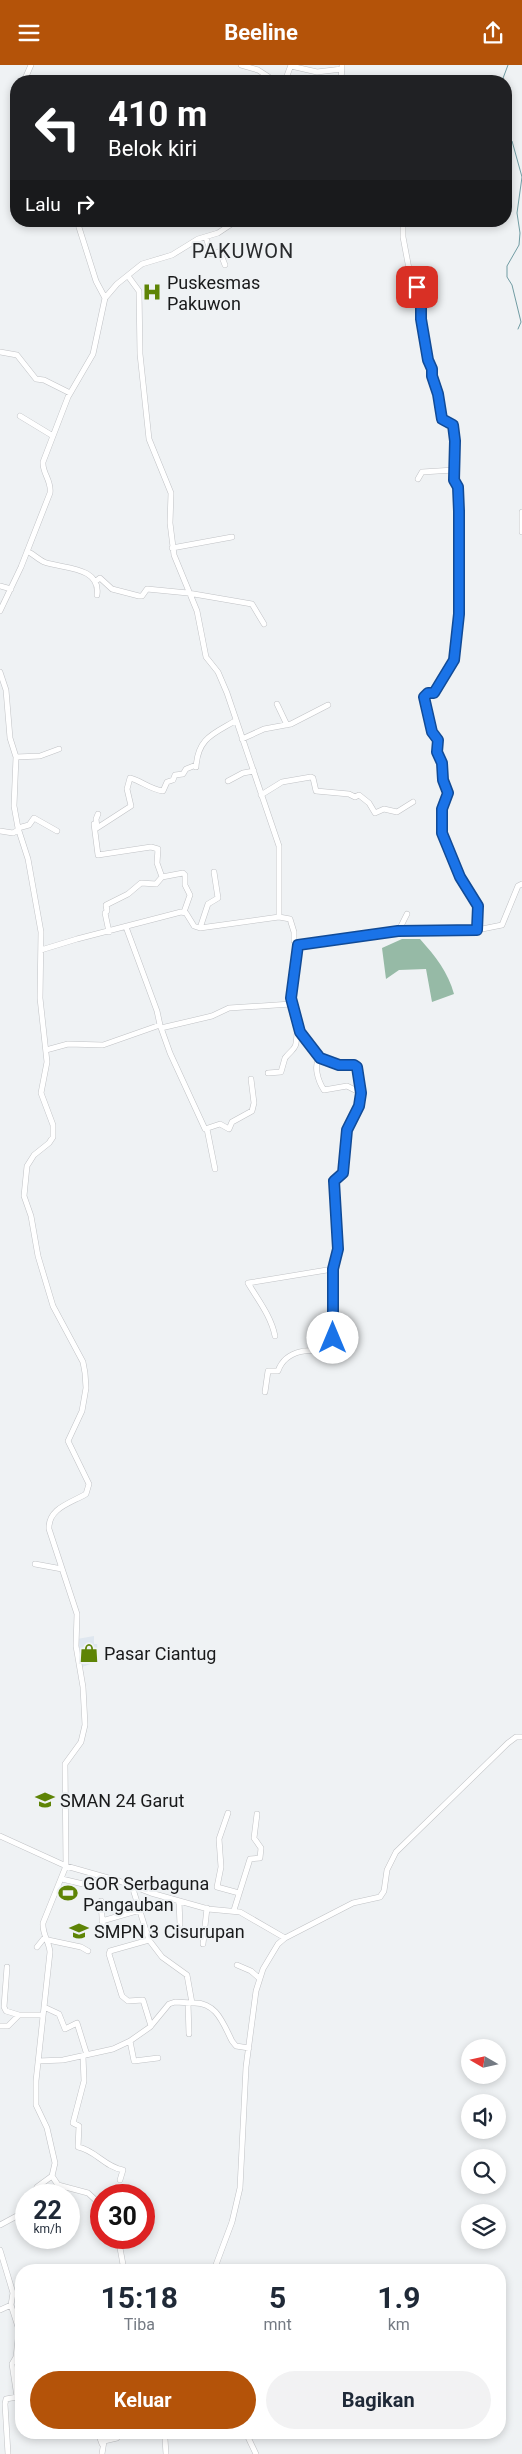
<!DOCTYPE html>
<html lang="id">
<head>
<meta charset="utf-8">
<style>
	body { margin:0; font-family:Roboto,sans-serif; background:#f2f2f3; color:#1f2937; height:100vh; display:flex; flex-direction:column; font-size:19px; white-space:nowrap }
	* { box-sizing:border-box; margin:0 }
	p { font-size:16px; color:#747a83 }
	.icon { flex:none; width:28px; height:28px; fill:none; stroke:currentColor; stroke-width:2; stroke-linecap:round; stroke-linejoin:round }
	.map { position:relative; flex:1; overflow:hidden }
	.side { position:absolute; left:15px; top:2199px; width:491px; height:175px; display:flex; flex-direction:column; background:#fff; border-radius:20px; box-shadow:0 2px 8px #0003 }
	.side>* { flex:none }
	.top-card { position:absolute; left:10px; top:10px; width:502px; height:152px; border-radius:20px; box-shadow:0 2px 8px #0003; background:#202124; color:#fff; overflow:hidden }
	.needle { width:32px; rotate:279deg }
	.controls { position:absolute; left:461px; top:1974px; display:grid; gap:10px }
	.controls a { display:grid; place-items:center; width:45px; height:45px; border-radius:50%; background:#fff; box-shadow:0 2px 8px #0003; font-size:25px }
	.speed { position:absolute; left:15px; top:2119px; display:flex; gap:10px; font-size:25px; font-weight:700; text-align:center }
	.speed>* { display:grid; place-content:center; width:65px; height:65px; border-radius:50%; background:#fff; box-shadow:0 2px 8px #0003; line-height:1 }
	.speed small { font-size:12px; font-weight:400 }
	.speed .limit { border:8px solid #d22; background:#fff; color:#111 }
	.pin { position:absolute; display:grid; place-items:center; width:42px; height:42px; color:#fff; margin:-21px; border-radius:10px; box-shadow:0 2px 8px #0006 }
	.me { position:absolute; width:55px; margin:-28px; rotate:0deg; stroke-linejoin:round; filter:drop-shadow(0 0 4px #0008) }
	.turn { display:flex; align-items:center; gap:18px; height:105px; padding:0 15px; font-size:22px }
	.turn .icon { width:65px; height:65px; stroke-width:2.5 }
	.turn b { display:block; font-size:35px; line-height:42px }
	.then { display:flex; align-items:center; height:48px; padding:0 15px; background:#0003; gap:10px; font-size:19px }
	.eta { display:flex; justify-content:space-evenly; align-items:center; height:85px; text-align:center }
	.eta b { font-size:30px; font-weight:700; line-height:35px }
	.cta { display:flex; gap:10px; margin-top:auto; padding:10px 15px }
	.cta a { flex:1; height:58px; border-radius:30px; background:#b45309; color:#fff; font-size:20px; font-weight:700; line-height:58px; text-align:center }
	.cta a+a { background:#f2f2f3; color:#1f2937 }
	header { display:flex; justify-content:space-between; align-items:center; height:65px; padding:0 15px; background:#b45309; color:#fff; font-size:22px; font-weight:700 }
	.map>svg:first-child { display:block }
</style>
</head>
<body>
<header><svg class="icon" aria-label="menu" viewBox="0 0 24 24"><path d="M4 6h16M4 12h16M4 18h16"/></svg>Beeline<svg class="icon" aria-label="share" viewBox="0 0 24 24"><path d="M12 15V3M7 8l5-5 5 5M5 13v7h14v-7"/></svg></header>
<div class="map">
<svg width="522" height="2389" viewBox="0 0 522 2389">
	<rect width="100%" height="100%" fill="#eff2f4"/>
	<path fill="#dfe7ef" d="M94,1571V1579H97L99,1596L82,1602L77,1574Z"/>
	<path fill="#96baa6" d="M402,874H420C436,892 448,907 454,929L432,937L426,904L399,905L386,914L382,883Z"/>
	<g fill="none" stroke-linecap="round" stroke-linejoin="round">
		<path stroke="#719ca3" stroke-width="1" d="M502,16L508,0
			M506,75L512,76L522,112L517,148L520,168L519,180L507,201V212L512,220L521,257L518,264"/>
		<g stroke="#c0c2c5" stroke-width="6">
			<path id="street" d="M241,0L258,5L275,16
				M291,1L317,7L342,4
				M24,16L31,0
				M285,16L291,0
				M341,16L342,0
				M77,156L96,216L105,233
				M403,156V172L410,209L420,231L423,268L442,354L453,360L455,376L454,415L457,422L459,446V549L454,595L434,628L425,629L424,632L432,667L438,675L437,687L442,698L443,715L448,728L442,744V768L460,812L478,841L477,865
				M206,172L211,189L220,187L225,200
				M0,287L17,290L36,314L44,315L70,328
				M20,351L53,371
				M418,414L422,407L454,405
				M522,447V467
				M172,483L232,472
				M27,486C33,489 38,494 44,497C63,504 101,501 97,530
				M96,516L100,513L112,524L139,531H142L147,524L188,528L252,539L264,559
				M0,521L11,524
				M0,546L21,502L50,428C52,416 42,408 43,397L68,332L93,289L105,233L117,219L142,199L172,190L198,174L218,168L236,156
				M0,607L6,625L10,673L16,692L14,741L18,763L28,794L41,867L40,933L47,997L41,1028L53,1060V1072L49,1078L34,1090L27,1101L24,1131L31,1151L38,1191L53,1241L83,1297L85,1308L86,1323L82,1346L68,1376L89,1419L86,1429C71,1438 48,1443 49,1464L77,1549L76,1581L83,1622L85,1660L81,1677L65,1699L66,1801L43,1858C42,1869 49,1876 50,1887L36,2016V2040L47,2063L55,2098L52,2111L58,2120L88,2128L101,2140
				M277,639L287,660
				M242,674L264,664L291,659L328,640
				M16,692L40,691L59,684
				M196,702C198,673 213,669 235,656
				M228,716L243,708L254,706
				M261,730L282,717L311,712L313,713L316,726L349,729L355,732L359,730L369,738L375,748L384,744L397,747L413,737
				M98,749L96,754L97,763L131,741L127,724L130,713C142,716 149,724 163,726L167,717L173,715L175,710L183,709L186,704L196,700
				M94,759L98,790L151,782L158,784L157,798L162,812
				M18,763L29,760L34,753L57,766
				M0,766L13,768L18,765
				M279,852L290,854L294,867V876L298,880L394,867L477,865L502,860L518,821L522,819
				M126,862L157,946L160,960
				M200,863L208,839L218,833L214,807
				M109,867L105,848L107,846L106,840L128,829L141,818L156,819L162,812L183,808L185,810V820L190,830L184,847
				M398,867L407,849
				M41,885L77,874L181,847L186,848L194,861L200,863L279,852V781L227,628L218,607L206,592L197,546L174,490L170,458L171,428L149,374L140,289L139,226L128,211
				M161,963L212,951L229,943L291,939
				M46,985L68,979L103,980L160,960L170,988L205,1064L220,1059L229,1064L232,1057L252,1046L254,1038L251,1014
				M320,993C313,1000 318,1016 324,1025L347,1021L361,1028
				M268,1008L281,1007L285,993C295,981 296,986 297,968L300,967
				M207,1064L215,1104
				M275,1271C271,1251 258,1235 248,1218L333,1204
				M265,1327L268,1306H278C286,1283 312,1284 334,1286L333,1204L338,1184L334,1116L343,1108L347,1065L359,1041L361,1028L357,1002L354,1000H339L320,993L300,967L291,933L298,880
				M35,1499L62,1504
				M228,1748L219,1774L221,1802L217,1822L239,1828
				M0,1771L66,1801L119,1816L151,1828L208,1844L240,1847L285,1873L353,1838L380,1832L384,1826L387,1805L396,1787L508,1678L516,1672H522
				M62,1814L83,1819
				M101,1836L103,1868
				M179,1836L180,1860
				M234,1845L250,1794L260,1793L261,1783L254,1773L257,1749
				M102,1856L140,1845
				M48,1875L81,1882L88,1886
				M149,1875L110,1886L109,1889L122,1931L128,1936L143,1935L151,1961
				M203,1879L207,1843
				M37,1882L45,1872
				M237,1900L251,1906L259,1913
				M7,1902L4,1942L6,1946L19,1950
				M188,1938L189,1969
				M192,1938C216,1936 223,1958 232,1976L236,1981L249,1983
				M44,1942L59,1949L65,1964L77,1958L87,1990
				M0,1961H8L19,1950H43
				M130,1976L134,1996L158,1993
				M83,1991L84,2016L73,2058L79,2061L78,2082C95,2085 105,2102 123,2105L120,2115
				M38,1996L63,1995L113,1984L130,1976L150,1962L169,1939L175,1937L192,1938L187,1910L162,1892L149,1875L132,1821
				M33,2130L37,2122L52,2111
				M0,2160L26,2146
				M118,2172L124,2205
				M0,2185L13,2228L11,2240L19,2265L16,2292L12,2299L17,2332L6,2334L5,2339L8,2389
				M214,2205L232,2157L240,2123L246,2002L256,1926L263,1904L278,1879L285,1873
				M0,2245L11,2240
				M98,2368L102,2379
				M246,2368L256,2389
				M102,2389L104,2376L117,2373L120,2368
				M166,2389L165,2374L167,2368"/>
		</g>
		<use href="#street" stroke="#fff" stroke-width="5"/>
	</g>
	<g fill="none" stroke-linecap="round" stroke-linejoin="round">
		<g stroke="#114b97" stroke-width="12">
			<path id="route" d="M333,1273V1204L338,1184L334,1116L343,1108L347,1065L359,1041L361,1028L357,1002L354,1000H339L320,993L300,967L291,933L298,880L398,866L477,865L478,841L460,812L442,768V744L448,728L443,715L442,698L437,687L438,675L432,667L424,632L428,628H434L454,595L459,549V446L458,422L454,415L455,376L453,360L442,354L438,329L432,311V304L428,295L421,254V236L417,222"/>
		</g>
		<use href="#route" stroke="#1a73e8" stroke-width="9"/>
	</g>
	<defs>
		<g id="hospital-bare" transform="scale(1.5)"><path d="M-5-5h3v3.5h4V-5h3V5h-3V1.5h-4V5h-3Z" fill="#5e8406" stroke="#eff2f4" stroke-width="2.5" paint-order="stroke"/></g>
		<g id="shop-bare" transform="scale(1.5)"><path d="M-5-2.5h2.3a2.7 3.5 0 0 1 5.4 0H5L5.5 6h-11ZM-1.5-2.5h3a1.5 2.3 0 0 0-3 0Z" fill="#5e8406" stroke="#eff2f4" stroke-width="2.5" paint-order="stroke"/></g>
		<g id="school-bare" transform="scale(1.5)"><path d="M0-5L7-2L0 1L-7-2ZM-4 1L0 2.5L4 1V4Q0 6-4 4Z" fill="#5e8406" stroke="#eff2f4" stroke-width="2.5" paint-order="stroke"/></g>
		<g id="stadium-bare" transform="scale(1.5)"><path d="M0-5a6.5 5 0 1 0 0 10a6.5 5 0 1 0 0-10ZM-3.5-1.8h7v3.6h-7Z" fill="#5e8406" stroke="#eff2f4" stroke-width="2.5" paint-order="stroke"/></g>
	</defs>
	<g fill-rule="evenodd">
		<use href="#hospital-bare" x="152" y="227"/>
		<use href="#shop-bare" x="89" y="1588"/>
		<use href="#school-bare" x="45" y="1735"/>
		<use href="#stadium-bare" x="68" y="1828"/>
		<use href="#school-bare" x="79" y="1866"/>
	</g>
	<g text-anchor="middle" dominant-baseline="central" stroke-width="4" stroke-linejoin="round" paint-order="stroke">
		<g font-size="18" fill="#191a1b" stroke="#eff2f4" text-anchor="start">
			<text x="167" y="217">Puskesmas<tspan x="167" dy="21">Pakuwon</tspan></text>
			<text x="104" y="1588">Pasar Ciantug</text>
			<text x="60" y="1735">SMAN 24 Garut</text>
			<text x="83" y="1818">GOR Serbaguna<tspan x="83" dy="21">Pangauban</tspan></text>
			<text x="94" y="1866">SMPN 3 Cisurupan</text>
		</g>
		<g font-size="20" letter-spacing="1" fill="#282a2c" stroke="#eff2f4">
			<text x="243" y="186">PAKUWON</text>
		</g>
	</g>
</svg>
<div class="controls">
<a><svg class="needle" viewBox="-14 -14 28 28"><path d="M0-13l5 13h-10z" fill="#e53935"/><path d="M0 13l5-13h-10z" fill="#747a83"/></svg></a>
<a><svg class="icon" aria-label="sound" viewBox="0 0 24 24"><path d="M4 9h4l5-4v14l-5-4H4zM17 9q2 3 0 6"/></svg></a>
<a><svg class="icon" aria-label="search" viewBox="0 0 24 24"><circle cx="10" cy="10" r="6"/><path d="M15 15l6 6"/></svg></a>
<a><svg class="icon" aria-label="layers" viewBox="0 0 24 24"><path d="M12 4l9 5-9 5-9-5zM3 14l9 5 9-5"/></svg></a>
</div>
<div class="speed"><div>22<small>km/h</small></div><div class="limit">30</div></div>
<div class="pin" style="left:417px;top:222px;background:#d93025"><svg class="icon" aria-label="arrive" viewBox="0 0 24 24"><path d="M6 21V4h12l-3 4 3 4H6"/></svg></div>
<svg class="me" style="left:333px;top:1273px" viewBox="-20 -20 40 40"><circle r="19" fill="#fff"/><path d="M0-13L10 11 0 6-10 11z" fill="#1a73e8"/></svg>
<div class="top-card">
<div class="turn"><svg class="icon" aria-label="left" viewBox="0 0 24 24"><path d="M17 20v-9H6M10 6l-5 5 5 5"/></svg><div><b>410 m</b>Belok kiri</div></div>
<div class="then">Lalu<svg class="icon" aria-label="right" viewBox="0 0 24 24"><path d="M7 20v-9h11M14 6l5 5-5 5"/></svg></div>
</div>
<section class="side">
<div class="eta">
<div><b>15:18</b><p>Tiba</p></div>
<div><b>5</b><p>mnt</p></div>
<div><b>1.9</b><p>km</p></div>
</div>
<div class="cta"><a>Keluar</a><a>Bagikan</a></div>
</section>
</div>
</body>
</html>
